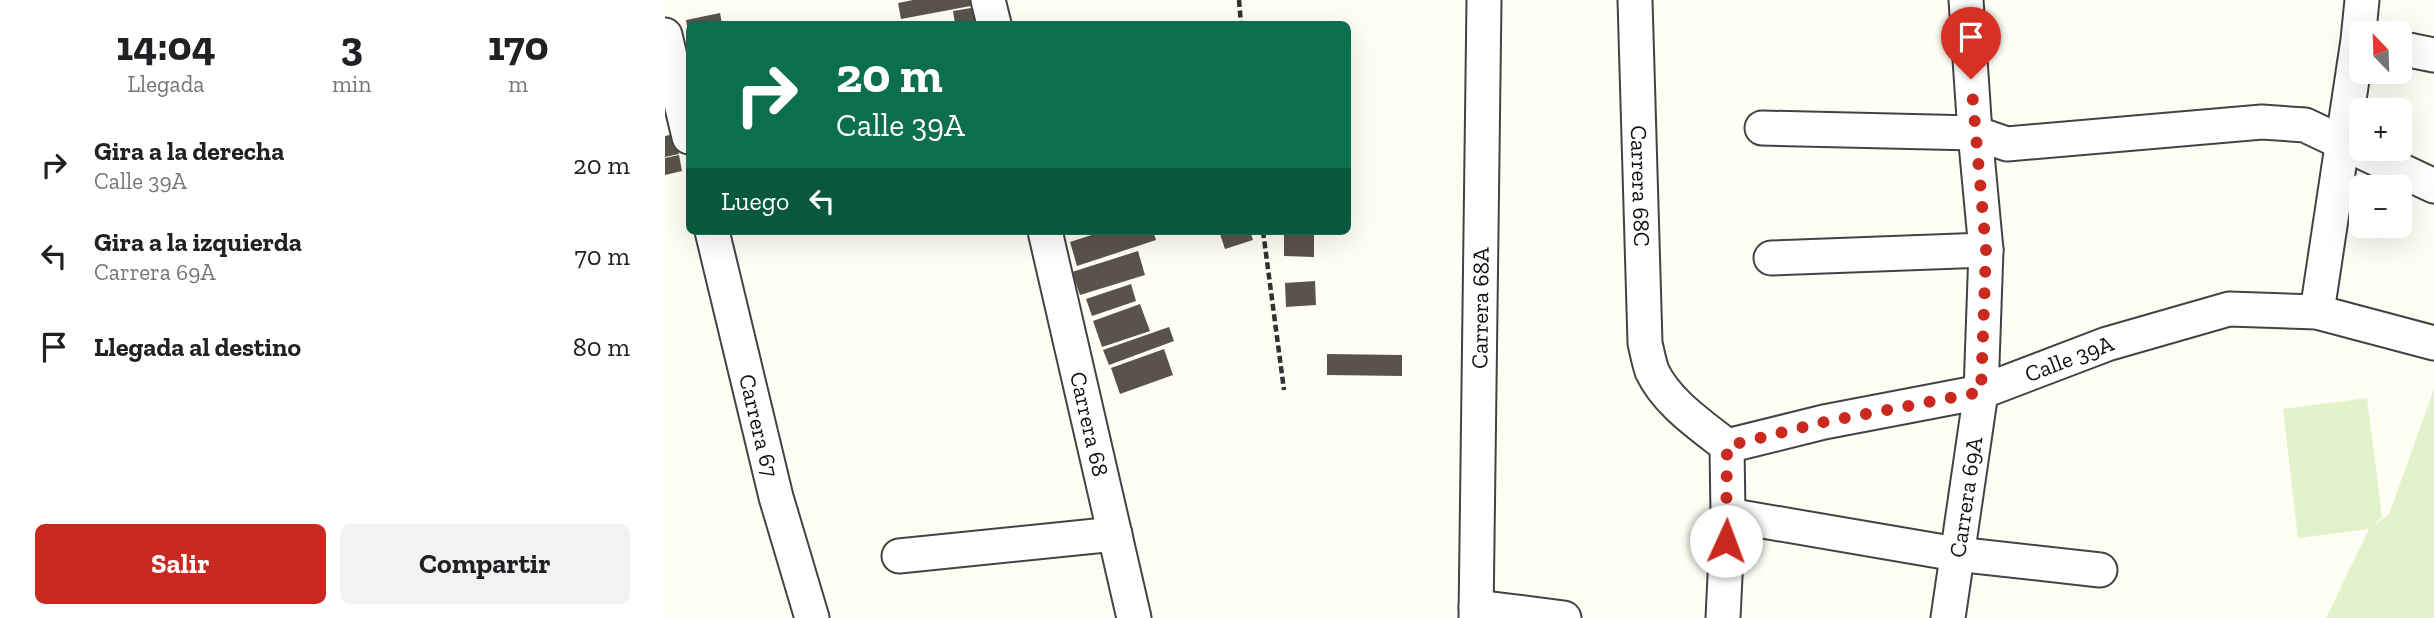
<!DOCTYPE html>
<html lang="es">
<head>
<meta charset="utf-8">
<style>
	body { margin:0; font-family:"Zilla Slab",serif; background:#f2f2f2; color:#202124; height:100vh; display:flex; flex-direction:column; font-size:26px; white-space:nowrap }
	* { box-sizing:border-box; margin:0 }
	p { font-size:23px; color:#757577 }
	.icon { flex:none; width:38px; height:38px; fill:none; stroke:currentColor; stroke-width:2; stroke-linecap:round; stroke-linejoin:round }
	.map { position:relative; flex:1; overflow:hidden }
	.details { display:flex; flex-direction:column; background:#fff; width:665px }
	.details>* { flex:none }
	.top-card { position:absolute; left:21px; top:21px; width:665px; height:214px; border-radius:10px; box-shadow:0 7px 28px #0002; background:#0b6e4f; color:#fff; overflow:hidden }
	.needle { width:46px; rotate:337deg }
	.fabs { position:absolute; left:1684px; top:21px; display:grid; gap:14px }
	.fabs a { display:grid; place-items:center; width:63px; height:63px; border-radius:10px; background:#fff; box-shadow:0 7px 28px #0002; font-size:35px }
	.pin { position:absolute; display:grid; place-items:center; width:60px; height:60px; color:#fff; margin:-72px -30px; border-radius:50% 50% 50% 0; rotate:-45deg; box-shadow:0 0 7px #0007 }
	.pin .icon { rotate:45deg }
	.me { position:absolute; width:77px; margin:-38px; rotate:2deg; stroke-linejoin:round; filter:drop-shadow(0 0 5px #0008) }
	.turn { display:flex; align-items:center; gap:24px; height:147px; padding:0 35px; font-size:32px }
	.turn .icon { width:91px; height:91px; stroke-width:2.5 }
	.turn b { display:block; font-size:49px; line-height:60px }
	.then { display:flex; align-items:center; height:66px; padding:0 35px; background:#0003; gap:14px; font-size:26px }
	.eta { display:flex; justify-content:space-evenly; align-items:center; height:119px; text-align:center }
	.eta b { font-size:42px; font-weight:700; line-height:49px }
	.cta { display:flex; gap:14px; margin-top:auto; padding:14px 35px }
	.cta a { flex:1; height:80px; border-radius:10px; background:#ca291f; color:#fff; font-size:28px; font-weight:700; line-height:80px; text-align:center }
	.cta a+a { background:#f2f2f2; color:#202124 }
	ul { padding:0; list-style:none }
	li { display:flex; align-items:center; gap:21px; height:91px; padding:0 35px }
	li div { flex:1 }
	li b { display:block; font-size:26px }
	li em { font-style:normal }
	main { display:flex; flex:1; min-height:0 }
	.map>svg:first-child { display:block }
</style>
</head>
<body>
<main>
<section class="details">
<div class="eta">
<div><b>14:04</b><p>Llegada</p></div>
<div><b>3</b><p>min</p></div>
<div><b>170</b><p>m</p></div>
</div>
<ul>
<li><svg class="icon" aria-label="right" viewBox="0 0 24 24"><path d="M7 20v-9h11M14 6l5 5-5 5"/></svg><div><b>Gira a la derecha</b><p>Calle 39A</p></div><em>20 m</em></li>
<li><svg class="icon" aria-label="left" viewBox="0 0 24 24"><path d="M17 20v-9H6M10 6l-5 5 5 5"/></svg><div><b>Gira a la izquierda</b><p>Carrera 69A</p></div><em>70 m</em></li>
<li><svg class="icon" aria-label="arrive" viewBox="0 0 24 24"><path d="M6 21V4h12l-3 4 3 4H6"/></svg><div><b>Llegada al destino</b></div><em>80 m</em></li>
</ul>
<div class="cta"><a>Salir</a><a>Compartir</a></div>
</section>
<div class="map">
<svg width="1769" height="618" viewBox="0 0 1769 618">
	<rect width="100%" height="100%" fill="#fffef4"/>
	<path fill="#e2f3cc" d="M1769,389V618H1661L1704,529L1633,538L1618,409L1702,398L1717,517L1708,526L1724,514Z"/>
	<path fill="#5a534c" d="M248,0H310L311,5L236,19L233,3Z
		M312,7L315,22L290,24L288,11Z
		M55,13L57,24H24L23,32L21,20Z
		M9,134L14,154L0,157V136Z
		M14,155L17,171L0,175V158Z
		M439,231H488L491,240L412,266L405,242Z
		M554,231H585L588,240L560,249Z
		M619,235H649V257L619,256Z
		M473,251L480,275L415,295L407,272Z
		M650,281L651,305L621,307L620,283Z
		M466,284L471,301L427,316L421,299Z
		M475,304L485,331L437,347L428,321Z
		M504,327L509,341L444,365L438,350Z
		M499,349L508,375L455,394L446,368Z
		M662,354L737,355V376L662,375Z"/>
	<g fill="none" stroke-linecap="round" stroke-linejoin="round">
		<g stroke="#434343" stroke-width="37">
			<g id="minor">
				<path d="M323,0L329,24"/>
				<path id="s1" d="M970,0L980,343C982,352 984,362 987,371C1002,403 1036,425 1062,446L1159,422L1316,392L1442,344L1564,309L1652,312L1769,343"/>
				<path d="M0,35L24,137"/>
				<path d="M1734,48L1769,55"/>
				<path d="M1097,128L1310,133L1342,144L1597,122L1640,125L1769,186"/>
				<path id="s2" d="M47,231L111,497L147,618"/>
				<path id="s3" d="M380,231L469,618"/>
				<path d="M1106,258L1321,250"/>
				<path d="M1652,312L1693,40L1697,0"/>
				<path d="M1063,515L1291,554L1435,570"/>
				<path d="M234,556L450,534"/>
				<path d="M811,607L899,618"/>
				<path id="s4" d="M811,618L819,0"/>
				<path d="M1058,618L1063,515L1062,446"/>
				<path id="s5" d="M1283,618L1316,392L1321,250L1310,133L1301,0"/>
			</g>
		</g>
		<path stroke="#323232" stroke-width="4.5" stroke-dasharray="7 3.5" stroke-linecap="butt" d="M574,0L576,24
			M598,231L619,390"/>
		<use href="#minor" stroke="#fff" stroke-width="33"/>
	</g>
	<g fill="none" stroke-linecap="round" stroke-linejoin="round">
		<path stroke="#ca291f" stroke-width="12" stroke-dasharray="0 21.6" d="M1061,541L1062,446L1159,422L1316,392L1321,250L1306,79"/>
	</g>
	<g text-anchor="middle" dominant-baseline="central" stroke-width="7" stroke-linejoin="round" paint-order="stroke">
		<g font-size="23" fill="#101010" stroke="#fff">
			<text stroke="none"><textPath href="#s1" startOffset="186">Carrera 68C</textPath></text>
			<text stroke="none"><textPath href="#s4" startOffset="310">Carrera 68A</textPath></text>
			<text stroke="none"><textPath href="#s1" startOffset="833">Calle 39A</textPath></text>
			<text stroke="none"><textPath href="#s3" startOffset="198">Carrera 68</textPath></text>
			<text stroke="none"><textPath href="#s2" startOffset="200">Carrera 67</textPath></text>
			<text stroke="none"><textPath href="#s5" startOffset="122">Carrera 69A</textPath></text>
		</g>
	</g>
</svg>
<div class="fabs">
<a><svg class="needle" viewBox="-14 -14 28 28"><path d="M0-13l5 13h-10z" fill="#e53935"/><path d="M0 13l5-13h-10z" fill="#757577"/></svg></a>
<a>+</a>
<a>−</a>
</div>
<div class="pin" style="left:1306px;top:79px;background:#d93025"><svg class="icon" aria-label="arrive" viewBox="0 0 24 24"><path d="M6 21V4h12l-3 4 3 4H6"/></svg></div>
<svg class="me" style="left:1061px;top:541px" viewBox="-20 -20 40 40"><circle r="19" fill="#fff"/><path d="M0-13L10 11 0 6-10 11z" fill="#ca291f"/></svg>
<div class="top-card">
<div class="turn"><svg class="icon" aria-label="right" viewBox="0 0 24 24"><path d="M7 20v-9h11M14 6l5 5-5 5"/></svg><div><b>20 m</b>Calle 39A</div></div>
<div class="then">Luego<svg class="icon" aria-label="left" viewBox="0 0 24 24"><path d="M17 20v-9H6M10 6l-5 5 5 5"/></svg></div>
</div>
</div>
</main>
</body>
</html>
